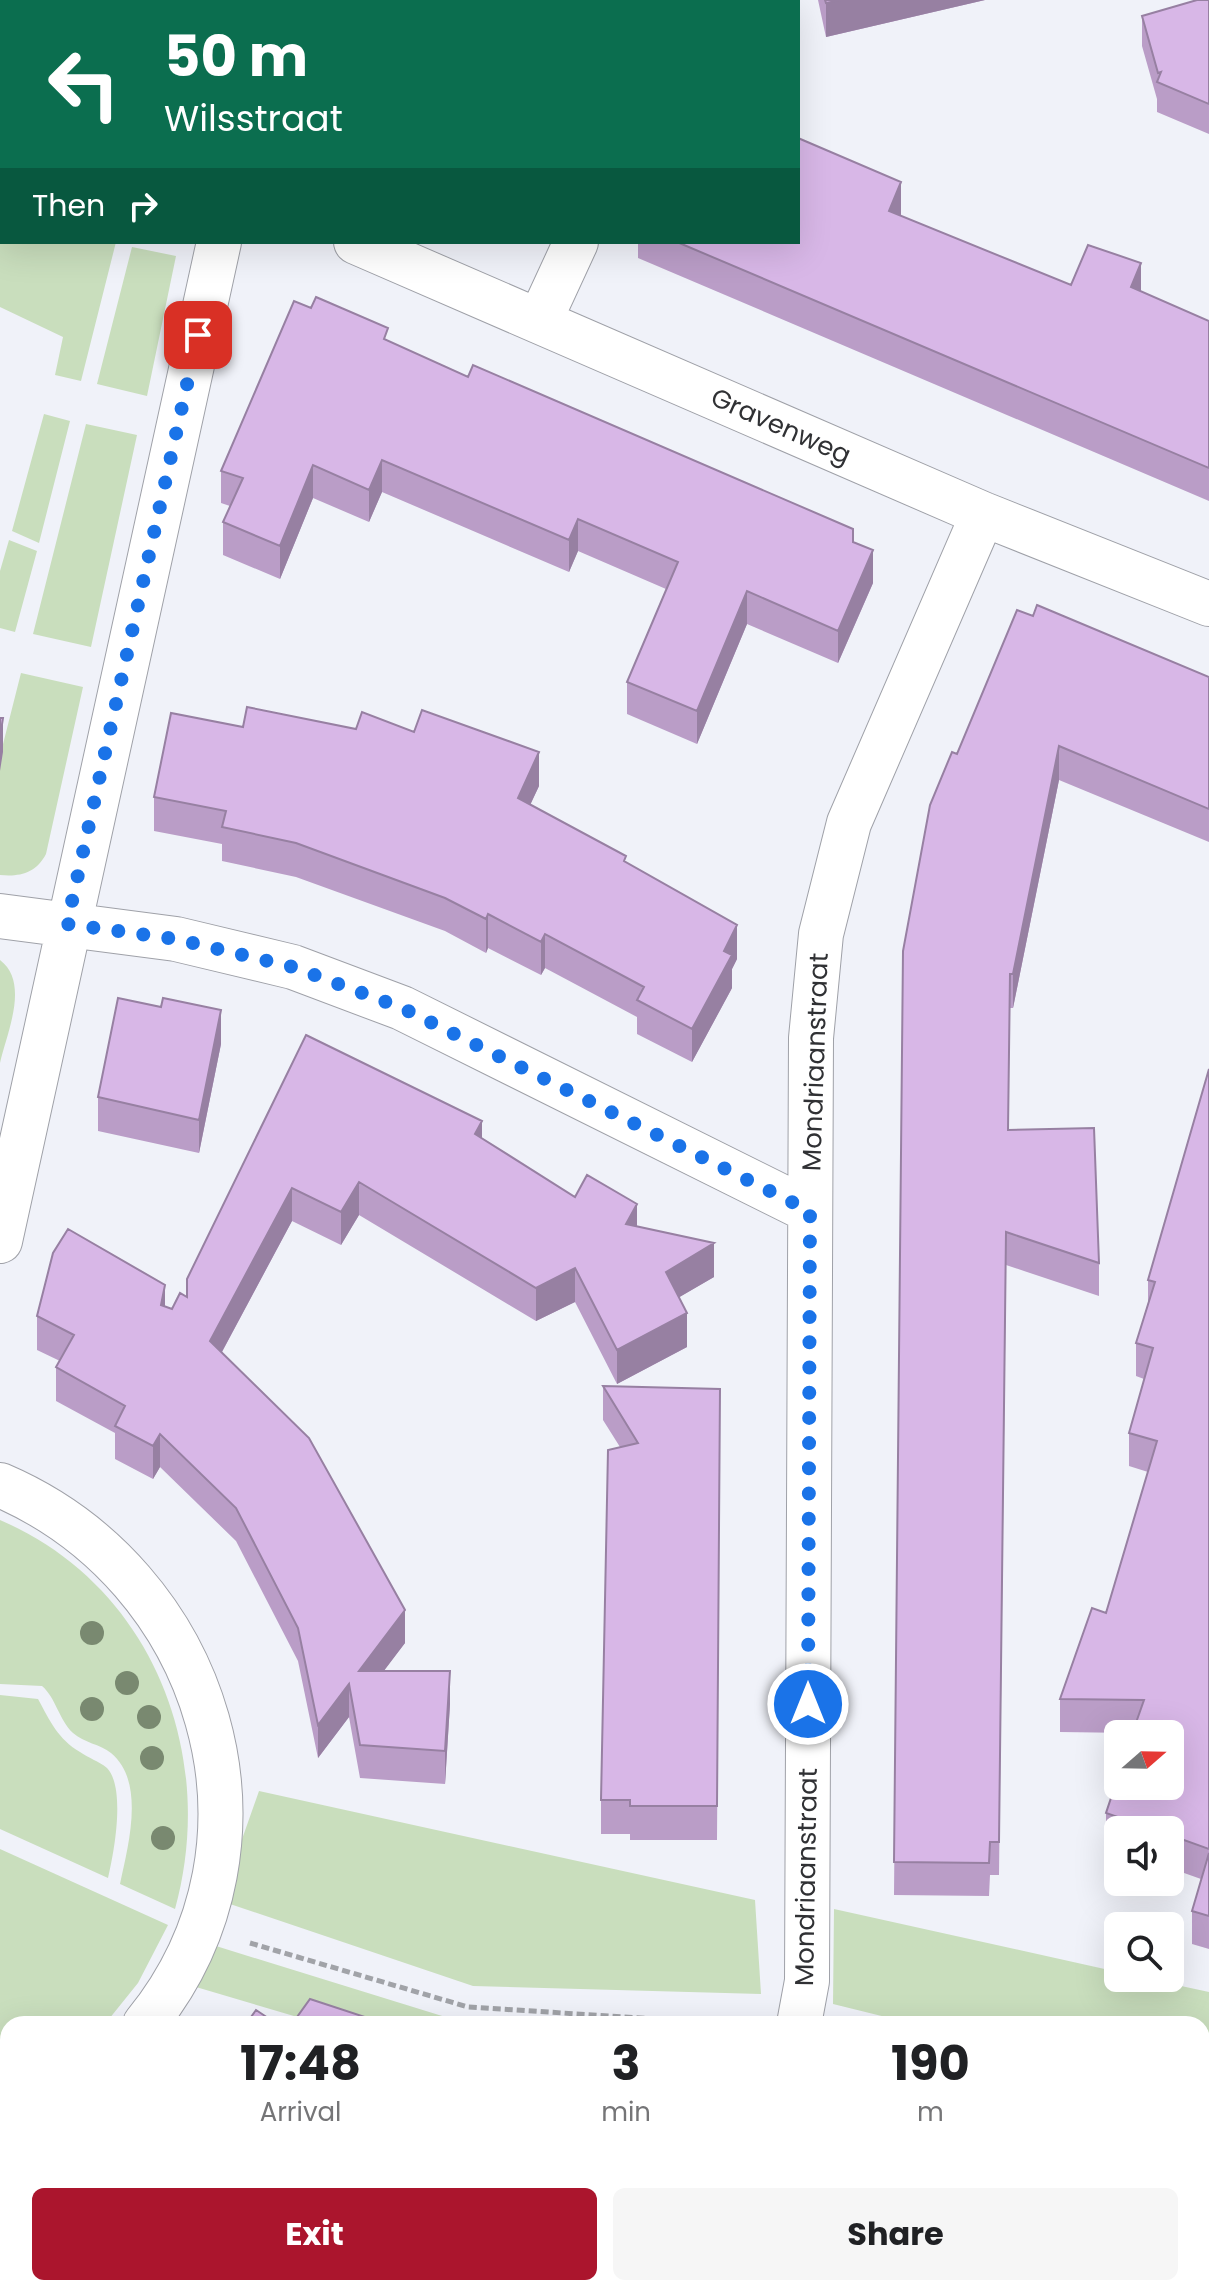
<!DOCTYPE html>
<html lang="en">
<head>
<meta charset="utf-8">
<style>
	body { margin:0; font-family:Poppins,sans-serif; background:#f6f6f6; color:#202124; height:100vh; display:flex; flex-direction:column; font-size:30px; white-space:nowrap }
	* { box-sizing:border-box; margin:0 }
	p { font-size:26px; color:#757577 }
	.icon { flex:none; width:44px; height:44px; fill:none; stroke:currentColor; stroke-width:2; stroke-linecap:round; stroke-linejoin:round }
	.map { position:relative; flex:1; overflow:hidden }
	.details { position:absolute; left:0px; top:2016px; width:1210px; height:280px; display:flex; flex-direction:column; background:#fff; border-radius:24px 24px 0 0; box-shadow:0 8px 32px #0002 }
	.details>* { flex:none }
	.hud { position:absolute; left:0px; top:0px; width:800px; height:244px; box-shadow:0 8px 32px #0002; background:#0b6e4f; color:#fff; overflow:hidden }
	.needle { width:52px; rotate:70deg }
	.tools { position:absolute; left:1104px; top:1720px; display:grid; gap:16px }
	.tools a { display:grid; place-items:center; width:80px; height:80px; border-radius:12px; background:#fff; box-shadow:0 8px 32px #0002; font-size:40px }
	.pin { position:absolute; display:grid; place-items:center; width:68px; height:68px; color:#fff; margin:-34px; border-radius:16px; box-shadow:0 4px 12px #0006 }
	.me { position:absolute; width:88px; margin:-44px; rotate:0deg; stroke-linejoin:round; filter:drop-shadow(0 0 6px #0008) }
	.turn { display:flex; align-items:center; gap:28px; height:168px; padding:0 32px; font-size:36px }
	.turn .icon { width:104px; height:104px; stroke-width:2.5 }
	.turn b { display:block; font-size:56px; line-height:68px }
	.then { display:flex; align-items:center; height:76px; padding:0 32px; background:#0003; gap:16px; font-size:30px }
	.eta { display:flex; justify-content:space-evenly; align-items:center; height:136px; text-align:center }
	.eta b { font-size:48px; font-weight:700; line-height:56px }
	.action { display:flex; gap:16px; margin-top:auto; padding:16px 32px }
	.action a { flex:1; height:92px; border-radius:12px; background:#ab152d; color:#fff; font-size:32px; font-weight:700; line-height:92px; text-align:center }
	.action a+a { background:#f6f6f6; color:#202124 }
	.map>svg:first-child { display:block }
</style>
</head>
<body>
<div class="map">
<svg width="1209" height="2296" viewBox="0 0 1209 2296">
	<rect width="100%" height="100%" fill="#f0f2f9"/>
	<path fill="#c9debd" d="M0,203L2,242H116L81,381L55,375L63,337L0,307Z
		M132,247L176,256L147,396L97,384Z
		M44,414L70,421L39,543L12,531Z
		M86,424L137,435L91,647L33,634Z
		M9,540L37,551L15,632L0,628V571Z
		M21,673L83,687L46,854C36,873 20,877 0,875V756Z
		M0,960C30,983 7,1032 0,1063Z
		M0,1520C152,1585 218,1754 175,1909L120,1884C128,1846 146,1782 111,1753C100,1744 84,1743 73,1733C59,1720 56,1698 42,1686L0,1684Z
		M0,1695L38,1699C50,1721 58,1739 80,1752C88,1758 99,1761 107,1768C126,1788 114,1853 108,1878L0,1829Z
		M259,1791L755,1900L761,1994L473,1986L230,1904L241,1842Z
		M0,1849L168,1925L138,1983L105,2024H8V2097L0,2100Z
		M834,1909L1118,1972V1978H1144L1209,1992V2164L1202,2159V2024H914L833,2004Z
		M216,1946L468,2024H321L196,1987Z"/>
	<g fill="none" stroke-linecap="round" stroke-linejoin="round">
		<g stroke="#9fa1a8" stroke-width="46">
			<path id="street" d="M685,2L686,0
				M0,87L2,88
				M356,242L983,514L1209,604
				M540,320L576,242
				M0,916L176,939L293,967L402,1008L810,1211
				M0,1241L219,242
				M0,1485C210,1575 294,1841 145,2024
				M799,2024L807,1981L811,1038L821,934L849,823L983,514
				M0,2133L8,2130
				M671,2296L676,2288"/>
		</g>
		<path stroke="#a1a3a8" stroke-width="5" stroke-dasharray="8 4" stroke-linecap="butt" d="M0,194H2
			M250,1943L468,2007L736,2024
			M1202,2177L1209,2182"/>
		<use href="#street" stroke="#fff" stroke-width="44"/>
	</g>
	<g fill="#798970">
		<circle cx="92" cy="1633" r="12"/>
		<circle cx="127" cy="1683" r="12"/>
		<circle cx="92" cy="1709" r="12"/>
		<circle cx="149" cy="1717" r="12"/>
		<circle cx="152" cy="1758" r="12"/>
		<circle cx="163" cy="1838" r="12"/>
	</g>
	<path fill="#ba9dc7" d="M408,0H559L557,2H408Z
		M818,0H985L826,37Z
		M1209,0V134L1157,112V99L1142,46V16Z
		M901,215V216L1071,285L1141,292L1209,321V501L638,258V242H798Z
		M311,308L468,377L853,542L873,583L838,663L747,624L697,744L627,714V682L666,589L578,551L569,572L382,492L369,522L313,498L280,579L223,555V522L230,506L221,503V471Z
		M1033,616L1209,677V842L1059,780L1013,1008H1010L1008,1130L1099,1263V1296L1006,1265L999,1875H990L989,1896L894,1895L903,951L957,754Z
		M539,786L530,805L626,863L737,959L732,969V988L692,1062L637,1034V1017L545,968L541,975L488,948L486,953L445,931L296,877L222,861V844L154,831V797Z
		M306,1035L482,1139L575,1197L637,1227L714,1277L679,1297L687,1347L617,1384L575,1302L536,1321L359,1215L341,1245L292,1221L222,1352L405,1643L383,1671L450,1704L445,1784L360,1778L349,1717L318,1758L298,1661L236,1541L160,1467L153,1479L115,1459V1433L56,1401V1367L60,1361L37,1350V1316L165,1306L172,1309L187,1297Z
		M221,1044L199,1153L98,1131V1097Z
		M1209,1069V1949L1192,1944V1911L1201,1879L1170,1868V1830H1118V1851L1106,1846V1813L1133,1733L1060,1732V1699L1106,1613L1148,1472L1129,1466V1433L1144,1379L1136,1376V1343L1148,1303V1280Z
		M603,1386L720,1389L717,1840H630V1834H601V1800L620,1447L603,1420Z
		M434,2288H568L434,2296Z
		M779,2288H905L903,2296H751L776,2295Z
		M961,2288H1202L1209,2296H987Z"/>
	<path fill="#9780a2" d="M513,0H559L557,2H509Z
		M841,0H985L826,37V3Z
		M901,182V215L889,244V211Z
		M1141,263V296L1131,287Z
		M382,460V492L369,522V490Z
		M313,465V498L280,579V546Z
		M578,519V551L569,572V540Z
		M873,550V583L838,663V631Z
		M747,591V624L697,744V711Z
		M3,718V752L0,771V737Z
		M1059,746V780L1013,1008V974Z
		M539,752V786L518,831V798Z
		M488,914V948L486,953V919Z
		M737,925V959L732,969V988L692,1062V1029L724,951Z
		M545,934V968L541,975V942Z
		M221,1010V1044L199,1153V1120Z
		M482,1121V1155L475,1134Z
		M359,1182V1215L341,1245V1212Z
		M292,1188V1221L210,1374V1341Z
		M637,1204V1237L626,1224Z
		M714,1243V1277L666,1305V1272Z
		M575,1268V1302L536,1321V1288Z
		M165,1285V1318L161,1305Z
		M687,1313V1347L617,1384V1350Z
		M160,1434V1467L153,1479V1446Z
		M405,1610V1643L359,1704V1671Z
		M450,1671V1704L445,1784V1751Z
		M349,1684V1717L318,1758V1725Z
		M110,2288H152L142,2296H100Z
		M542,2288H568L563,2296H537Z
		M872,2288H876V2296H869Z
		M898,2288H905L903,2296H898Z"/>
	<path fill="#d8b7e7" stroke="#9780a2" stroke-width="2" d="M419,0H513L509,2H420Z
		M825,0H841L826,3Z
		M1197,0H1209V104L1157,82L1161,72L1158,73L1142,16Z
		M798,138L901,182L889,211L1071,285L1088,245L1141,263L1131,287L1209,321V468L677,242H798Z
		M316,297L388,328L384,339L468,377L473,365L853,529V542L873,550L838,631L747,591L697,711L627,682L678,562L578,519L569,540L382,460L369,490L313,465L280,546L223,522L243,478L221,471L294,301L311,308Z
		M1037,605L1209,677V809L1059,746L1013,974H1010L1008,1130L1094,1128L1099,1263L1006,1232L999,1842H990L989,1863L894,1862L903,951L930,805L952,752L957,754L1017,610L1033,616Z
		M247,707L356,729L362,712L414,732L422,710L539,752L518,798L626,856L624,861L737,925L724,951L732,955L692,1029L637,1000L644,987L545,934L541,942L488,914L486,919L445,898L296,843L222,827L226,811L154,797L171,713L243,727Z
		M0,718H3L0,737Z
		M118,998L161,1007L163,998L221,1010L199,1120L98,1097Z
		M306,1035L482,1121L475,1134L575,1197L587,1175L637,1204L626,1224L714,1243L666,1272L687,1313L617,1350L575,1268L536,1288L359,1182L341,1212L292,1188L210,1341L309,1438L405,1610L359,1671H450L445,1751L360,1745L349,1684L318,1725L298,1628L236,1508L160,1434L153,1446L115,1426L125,1406L56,1367L74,1335L37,1316L53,1253L68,1229L165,1285L161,1305L172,1309L180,1293L187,1297V1279Z
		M1209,1069V1849L1170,1835V1830H1155L1106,1813L1118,1777V1786H1170V1734H1132L1144,1700L1060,1699L1092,1608L1106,1613L1157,1441L1129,1433L1153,1348L1136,1343L1155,1282L1148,1280Z
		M603,1386L720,1389L717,1806H630V1800H601L608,1450L638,1443Z
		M1209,1853V1916L1192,1911Z
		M310,1999L371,2019L368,2024H292Z
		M256,2010L277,2024H246Z
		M8,2205V2288H110L100,2296H0V2208Z
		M1202,2262L1209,2264V2296H1081L1082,2288H1202Z
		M449,2288H542L537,2296H433Z
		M753,2288L776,2295L779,2288H872L869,2296H751Z"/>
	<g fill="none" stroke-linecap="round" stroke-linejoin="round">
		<path stroke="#1a73e8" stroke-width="14" stroke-dasharray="0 25.2" d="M198,335L67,924L176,939L293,967L402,1008L810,1211L808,1704"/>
	</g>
	<g text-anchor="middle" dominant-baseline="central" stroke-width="8" stroke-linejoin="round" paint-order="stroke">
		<g font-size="26" fill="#303134" stroke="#fff">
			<text transform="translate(781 426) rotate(24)">Gravenweg</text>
			<text transform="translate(815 1062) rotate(-88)">Mondriaanstraat</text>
			<text transform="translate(806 1877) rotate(-89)">Mondriaanstraat</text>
		</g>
	</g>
</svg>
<div class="tools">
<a><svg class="needle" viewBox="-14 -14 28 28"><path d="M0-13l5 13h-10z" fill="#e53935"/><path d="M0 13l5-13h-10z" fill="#757577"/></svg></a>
<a><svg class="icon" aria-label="sound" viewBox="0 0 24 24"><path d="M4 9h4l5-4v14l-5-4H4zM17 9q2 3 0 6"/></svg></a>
<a><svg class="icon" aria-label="search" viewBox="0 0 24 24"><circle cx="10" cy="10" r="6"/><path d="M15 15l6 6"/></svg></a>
</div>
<div class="pin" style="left:198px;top:335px;background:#d93025"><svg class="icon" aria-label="arrive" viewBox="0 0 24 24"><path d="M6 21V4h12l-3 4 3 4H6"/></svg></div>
<svg class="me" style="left:808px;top:1704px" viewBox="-20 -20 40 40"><circle r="17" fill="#1a73e8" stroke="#fff" stroke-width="3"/><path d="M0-11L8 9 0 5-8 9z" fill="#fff"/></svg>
<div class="hud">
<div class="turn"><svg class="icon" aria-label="left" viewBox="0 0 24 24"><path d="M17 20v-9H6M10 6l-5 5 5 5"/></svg><div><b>50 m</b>Wilsstraat</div></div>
<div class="then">Then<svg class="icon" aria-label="right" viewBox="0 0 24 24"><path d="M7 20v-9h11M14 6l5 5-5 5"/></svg></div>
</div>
<section class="details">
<div class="eta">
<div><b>17:48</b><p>Arrival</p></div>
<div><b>3</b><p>min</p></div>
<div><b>190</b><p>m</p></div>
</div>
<div class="action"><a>Exit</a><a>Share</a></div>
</section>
</div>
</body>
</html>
